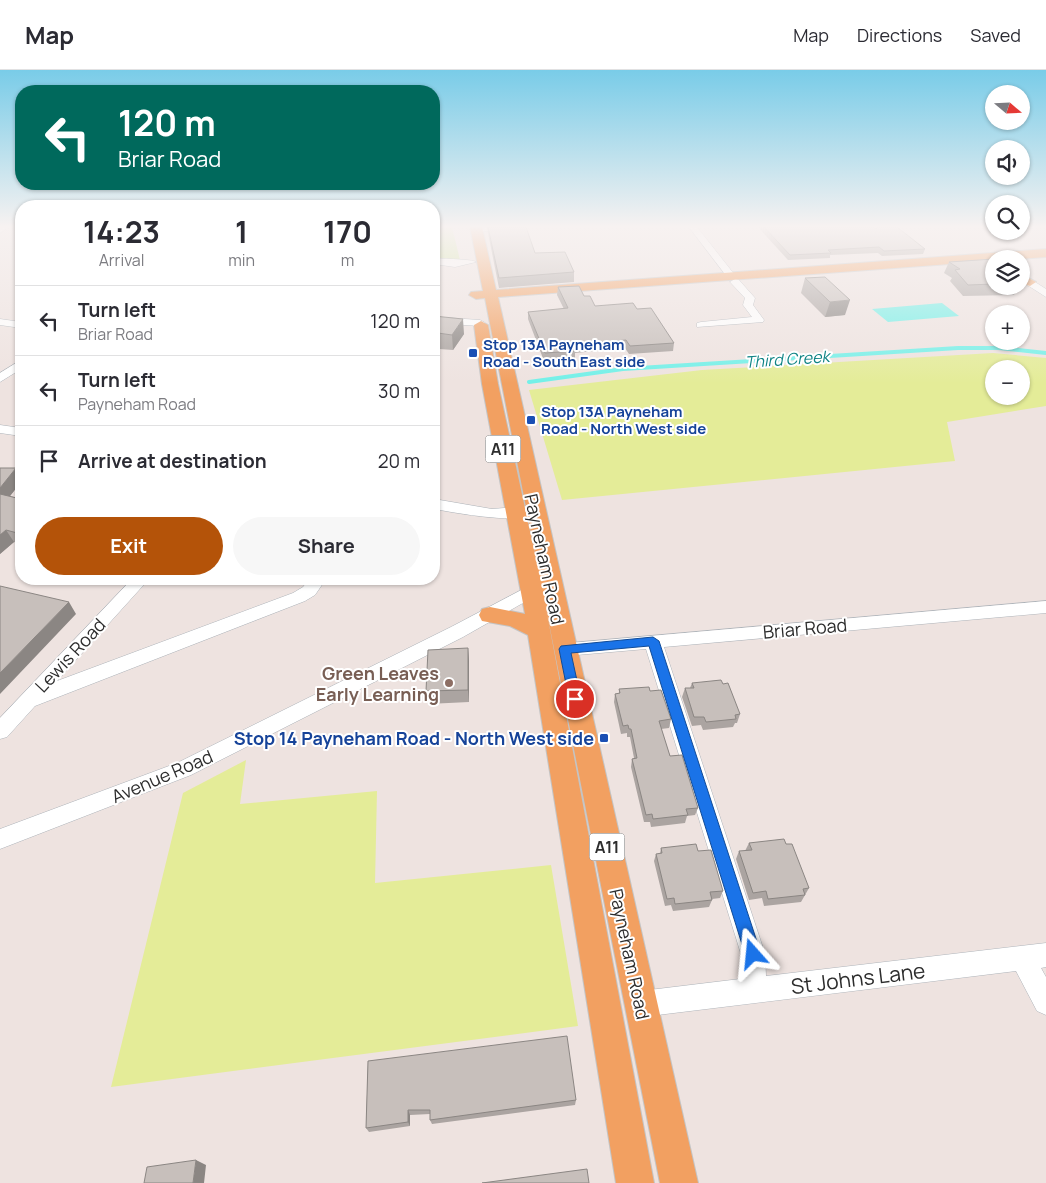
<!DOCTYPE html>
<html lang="en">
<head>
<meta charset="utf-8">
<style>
	body { margin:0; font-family:Manrope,sans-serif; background:#f7f7f7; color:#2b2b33; height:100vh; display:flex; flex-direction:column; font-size:19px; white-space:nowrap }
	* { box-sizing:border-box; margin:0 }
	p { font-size:16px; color:#7c7c81 }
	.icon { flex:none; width:28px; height:28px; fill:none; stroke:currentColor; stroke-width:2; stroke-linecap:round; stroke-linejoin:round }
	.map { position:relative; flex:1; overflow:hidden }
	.drawer { position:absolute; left:15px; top:130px; width:425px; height:385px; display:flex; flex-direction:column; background:#fff; border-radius:20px; box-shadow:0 1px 4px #0004 }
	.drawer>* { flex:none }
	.top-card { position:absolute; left:15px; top:15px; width:425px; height:105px; border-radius:20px; box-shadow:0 1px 4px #0004; background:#00695c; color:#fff; overflow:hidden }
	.needle { width:32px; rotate:109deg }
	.tools { position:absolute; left:985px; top:15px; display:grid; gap:10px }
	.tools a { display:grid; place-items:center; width:45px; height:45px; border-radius:50%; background:#fff; box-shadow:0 1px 4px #0004; font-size:25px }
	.pin { position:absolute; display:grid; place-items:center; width:42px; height:42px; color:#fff; margin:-21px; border:2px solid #fff; border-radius:50%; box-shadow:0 1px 5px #0007 }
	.me { position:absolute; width:55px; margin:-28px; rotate:342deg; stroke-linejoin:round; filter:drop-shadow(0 0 4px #0008) }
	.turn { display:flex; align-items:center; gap:18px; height:105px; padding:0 20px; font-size:22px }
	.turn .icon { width:65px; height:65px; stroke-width:2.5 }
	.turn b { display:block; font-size:35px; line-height:42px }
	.eta { display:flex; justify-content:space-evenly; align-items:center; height:85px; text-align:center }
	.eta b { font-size:30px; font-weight:700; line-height:35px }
	.action { display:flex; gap:10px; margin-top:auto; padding:10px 20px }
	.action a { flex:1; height:58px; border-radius:30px; background:#b45309; color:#fff; font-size:20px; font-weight:700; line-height:58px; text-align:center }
	.action a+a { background:#f7f7f7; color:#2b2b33 }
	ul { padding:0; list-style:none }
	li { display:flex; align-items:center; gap:15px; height:70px; padding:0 20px; border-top:1px solid #e1e1e2 }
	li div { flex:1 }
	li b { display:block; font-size:19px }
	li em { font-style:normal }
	header { display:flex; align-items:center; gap:30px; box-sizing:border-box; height:70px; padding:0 25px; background:#fff; border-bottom:1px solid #e1e1e2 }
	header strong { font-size:24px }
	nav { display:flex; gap:28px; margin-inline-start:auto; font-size:18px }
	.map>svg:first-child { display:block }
</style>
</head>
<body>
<header>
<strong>Map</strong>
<nav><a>Map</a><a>Directions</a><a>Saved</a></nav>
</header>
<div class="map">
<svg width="1046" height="1113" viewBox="0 0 1046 1113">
	<rect width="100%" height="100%" fill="#eee3e0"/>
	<path fill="#cde59c" d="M434,157H452L460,190L434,189Z"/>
	<path fill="#e4ec98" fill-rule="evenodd" d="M993,283L1046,288V336L947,352L955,391L562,430L529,320L702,300ZM994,299H1021V326H994Z
		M246,690L240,734L377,721L375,813L551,795L578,956L111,1017L183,723Z"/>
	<path fill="#73f0e8" d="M942,233L959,246L888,252L872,239Z"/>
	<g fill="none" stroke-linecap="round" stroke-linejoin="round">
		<path stroke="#73f0e8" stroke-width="4" d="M529,312L623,299L958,278H999L1046,283"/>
		<g stroke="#adb3b9" stroke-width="1">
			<path id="minor" d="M0,157H9L0,163Z
				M473,157H503L499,160L476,162L473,161Z
				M689,157H697L734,204V208H728Z
				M994,157V161H996L989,162V158Z
				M1021,157H1034L1021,160Z
				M434,188C442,189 472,189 476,192L455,197L434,194Z
				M1021,203L1046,219V227L1021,211Z
				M735,209L739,210L755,228L753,235L764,250L763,252L697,257V253L701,252L752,247L743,235L745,228L730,212Z
				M434,247L480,250L485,253L480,256L434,253Z
				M0,249L21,252V258L0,255Z
				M21,290V299L0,312V303Z
				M0,355L21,358V366L0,363Z
				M434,429L492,439L530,436L537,441C527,457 452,442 434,439Z
				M132,509H149L57,611L293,523L303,517L309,509H326L315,525L305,531L35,636L7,667L0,669V648Z
				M531,515L537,517L539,521L537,525L463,567L191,705L0,779V759L177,693L451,557Z
				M1046,531V543L664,577L765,884L766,906L1046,873V897L1041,898L1046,907V945L1037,941L1016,901L641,947L632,943L628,934L632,925L641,921L740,909L741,884L646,579L565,586L559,584L556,579L559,574Z"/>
		</g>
		<g stroke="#c4c4c4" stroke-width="2">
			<path id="major" d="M470,157H482L496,220L1046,179V187L498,227L698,1113H660L545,533L654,1113H616L528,565L510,556L482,551L479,545L482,539L490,537L525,544L482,314L474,255L481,251L488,255L498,314L538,498L485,228L476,229L469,225L471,222L483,221Z
				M1021,204L1036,212L1030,216L1021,213Z"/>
		</g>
		<use href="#minor" fill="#fff" fill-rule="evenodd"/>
		<use href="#major" fill="#f2a061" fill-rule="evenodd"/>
	</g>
	<path fill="#aba4a1" d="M487,157H526L535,183L574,202V212L499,218L488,163Z
		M758,157H873L876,159L925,179L923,184L882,186L878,183L830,185V188L788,190Z
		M994,189V216H1018L1014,225L963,226L950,211L952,208L944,203L949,192Z
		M805,208L845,245L825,247L801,223Z
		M558,217L584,226L595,236L637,239L674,273L673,281L629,284L625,278L575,283V289L544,291L528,249V242L564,239L557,225Z
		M434,246L464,264L453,280L439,279Z
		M0,398L21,407V412L10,426L21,429V474L14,472L0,484Z
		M468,578L469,591V632L428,634L426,621Z
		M692,613L740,644L737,653H735L733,657L703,660L701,655L692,656L682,627L685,618H690Z
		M619,619L650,621L671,649L669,658L661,659L670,686L698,738L695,745L687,746L685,753L651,757L650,752H644L631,697L632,689L634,688L630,667H627V663L621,664L614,632L615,624L619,623Z
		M749,773L786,774L809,818L801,832L764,836L762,828L749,830L736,789L739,781H745Z
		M661,778L698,781L723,821L720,828L712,829V830L709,837L673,841L671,835L665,836L654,791L656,784H660Z
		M368,991L576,1030L575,1035L432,1054L430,1050V1044L410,1045V1056L369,1062L366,1058Z"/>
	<path fill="#8b8683" d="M850,230L845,245L825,247L830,232Z
		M463,249L464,264L453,280L452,265Z
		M438,263L439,279L434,287V269Z
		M16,398L21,407V412L3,435L0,430V418Z
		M6,460L14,472L0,484V465Z
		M69,532L76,544L0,624V603Z
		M468,578L469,591V632L468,620Z
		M408,1040L410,1045V1056L408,1052Z
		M196,1090L206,1095L204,1113H193Z"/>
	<path fill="#c7bfbb" stroke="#8b8683" d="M488,157H526L535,183L565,182L574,202L499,208Z
		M764,157H873L876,159L878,157H897L925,179L884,181L879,177L828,180L831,183L790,185Z
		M994,189V214L968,215L955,200L960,199L949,192Z
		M825,207L850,230L830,232L805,208Z
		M579,216L584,226H590L595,236L633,233L637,239L651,238L674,273L630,276L626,270L573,275L575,281L545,283L528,242L568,238L558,217Z
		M434,246L463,249L452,265L438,263L434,269Z
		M0,398H16L0,418Z
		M0,424L21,429V464L6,460L0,465Z
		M0,516L69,532L0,603Z
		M468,578V620L426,621L428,580Z
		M721,610L723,614L728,613L740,644L735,645L736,649L706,652L704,647H694L685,618H694L692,613Z
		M649,617L650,621L661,620L671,649L659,651L670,686L682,685L698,738L686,739L688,745L653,749L652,744L646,745L632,689L637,688L631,659H629L628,655L623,656L615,624L620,623L619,619Z
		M784,769L786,774H792L809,818L803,819L805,825L768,829L766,821L753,823L739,781L752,780L749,773Z
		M696,774L698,781L711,780L723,821L710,822L712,830L675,834L674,828L667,829L656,784L662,783L661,778Z
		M567,966L576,1030L430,1050V1040H408V1052L366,1058L368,991Z
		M196,1090L193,1113H144L147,1097Z
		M587,1099L589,1113H482Z"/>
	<linearGradient id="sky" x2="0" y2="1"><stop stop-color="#79cce8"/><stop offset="0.5" stop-color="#f7f2f1"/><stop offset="1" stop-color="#f7f2f1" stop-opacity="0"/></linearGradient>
	<rect width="1046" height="313" fill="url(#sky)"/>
	<path fill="#1a73e8" stroke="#114b97" d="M653,567L659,571L761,884L759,890L753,892L748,890L745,884L649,576L571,583L581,629L575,634L569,629L559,579L561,576Z"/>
	<g fill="#1a4fb4" stroke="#fff" stroke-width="2">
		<rect x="468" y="278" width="10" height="10" rx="2.5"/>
		<rect x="526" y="345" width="10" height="10" rx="2.5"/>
		<rect x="599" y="663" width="10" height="10" rx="2.5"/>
	</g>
	<circle fill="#8d6e63" stroke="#fff" stroke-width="2" cx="449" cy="613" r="5"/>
	<g text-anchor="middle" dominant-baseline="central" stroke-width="4" stroke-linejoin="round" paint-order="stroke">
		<g font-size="15" font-weight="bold" fill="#164399" stroke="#fff" text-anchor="start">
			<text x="483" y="274">Stop 13A Payneham<tspan x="483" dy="17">Road - South East side</tspan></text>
			<text x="541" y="341">Stop 13A Payneham<tspan x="541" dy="17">Road - North West side</tspan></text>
		</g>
		<g font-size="16" font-style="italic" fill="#0e8384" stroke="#fff">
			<text transform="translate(787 289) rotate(-4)">Third Creek</text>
		</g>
		<g fill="#fff" stroke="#6c6c6c" stroke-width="1">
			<rect x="485.5" y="365.5" width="35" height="27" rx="4"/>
			<rect x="589.5" y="763.5" width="35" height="27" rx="4"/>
		</g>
		<g font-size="16" font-weight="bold" fill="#2d2d2d">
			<text x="503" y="379">A11</text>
			<text x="607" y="777">A11</text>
		</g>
		<g font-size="18" fill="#2d2d2d" stroke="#fff">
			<text transform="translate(545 489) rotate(78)">Payneham Road</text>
			<text transform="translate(805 558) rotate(-5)">Briar Road</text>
			<text transform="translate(70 585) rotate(-47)">Lewis Road</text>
			<text transform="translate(162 706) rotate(-23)">Avenue Road</text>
			<text transform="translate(630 884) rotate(78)">Payneham Road</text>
		</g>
		<g font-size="18" font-weight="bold" fill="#785e54" stroke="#fff" text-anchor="end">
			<text x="439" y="603">Green Leaves<tspan x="439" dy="21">Early Learning</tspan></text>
		</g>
		<g font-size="18" font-weight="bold" fill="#164399" stroke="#fff" text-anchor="end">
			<text x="594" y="668">Stop 14 Payneham Road - North West side</text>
		</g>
		<g font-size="21" fill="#2d2d2d" stroke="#fff">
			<text transform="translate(858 908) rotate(-7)">St Johns Lane</text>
		</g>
	</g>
</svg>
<div class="tools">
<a><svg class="needle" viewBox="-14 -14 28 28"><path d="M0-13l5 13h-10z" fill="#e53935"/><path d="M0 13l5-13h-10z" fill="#7c7c81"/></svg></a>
<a><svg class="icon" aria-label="sound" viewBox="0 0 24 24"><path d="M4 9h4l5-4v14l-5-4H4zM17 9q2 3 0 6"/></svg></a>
<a><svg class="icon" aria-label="search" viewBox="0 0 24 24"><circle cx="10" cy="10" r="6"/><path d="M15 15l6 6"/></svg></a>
<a><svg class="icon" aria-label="layers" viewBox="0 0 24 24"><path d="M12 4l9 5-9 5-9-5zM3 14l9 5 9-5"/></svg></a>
<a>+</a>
<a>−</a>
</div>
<div class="pin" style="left:575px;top:629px;background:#d93025"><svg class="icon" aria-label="arrive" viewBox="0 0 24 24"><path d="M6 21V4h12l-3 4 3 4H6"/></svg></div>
<svg class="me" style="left:753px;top:884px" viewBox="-20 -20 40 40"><path d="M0-17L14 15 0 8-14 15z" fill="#1a73e8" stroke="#fff" stroke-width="4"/></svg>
<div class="top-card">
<div class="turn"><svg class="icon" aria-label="left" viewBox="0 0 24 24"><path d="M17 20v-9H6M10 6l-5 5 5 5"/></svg><div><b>120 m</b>Briar Road</div></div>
</div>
<section class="drawer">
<div class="eta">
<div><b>14:23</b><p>Arrival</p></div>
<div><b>1</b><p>min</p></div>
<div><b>170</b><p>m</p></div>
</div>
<ul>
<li><svg class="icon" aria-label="left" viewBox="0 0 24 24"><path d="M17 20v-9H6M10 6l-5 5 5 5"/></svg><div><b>Turn left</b><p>Briar Road</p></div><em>120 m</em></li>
<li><svg class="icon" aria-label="left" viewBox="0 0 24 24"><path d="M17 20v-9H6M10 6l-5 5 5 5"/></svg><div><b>Turn left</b><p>Payneham Road</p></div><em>30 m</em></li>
<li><svg class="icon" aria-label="arrive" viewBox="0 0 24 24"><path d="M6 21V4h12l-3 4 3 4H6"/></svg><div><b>Arrive at destination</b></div><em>20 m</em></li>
</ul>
<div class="action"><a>Exit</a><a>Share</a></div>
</section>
</div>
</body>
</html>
